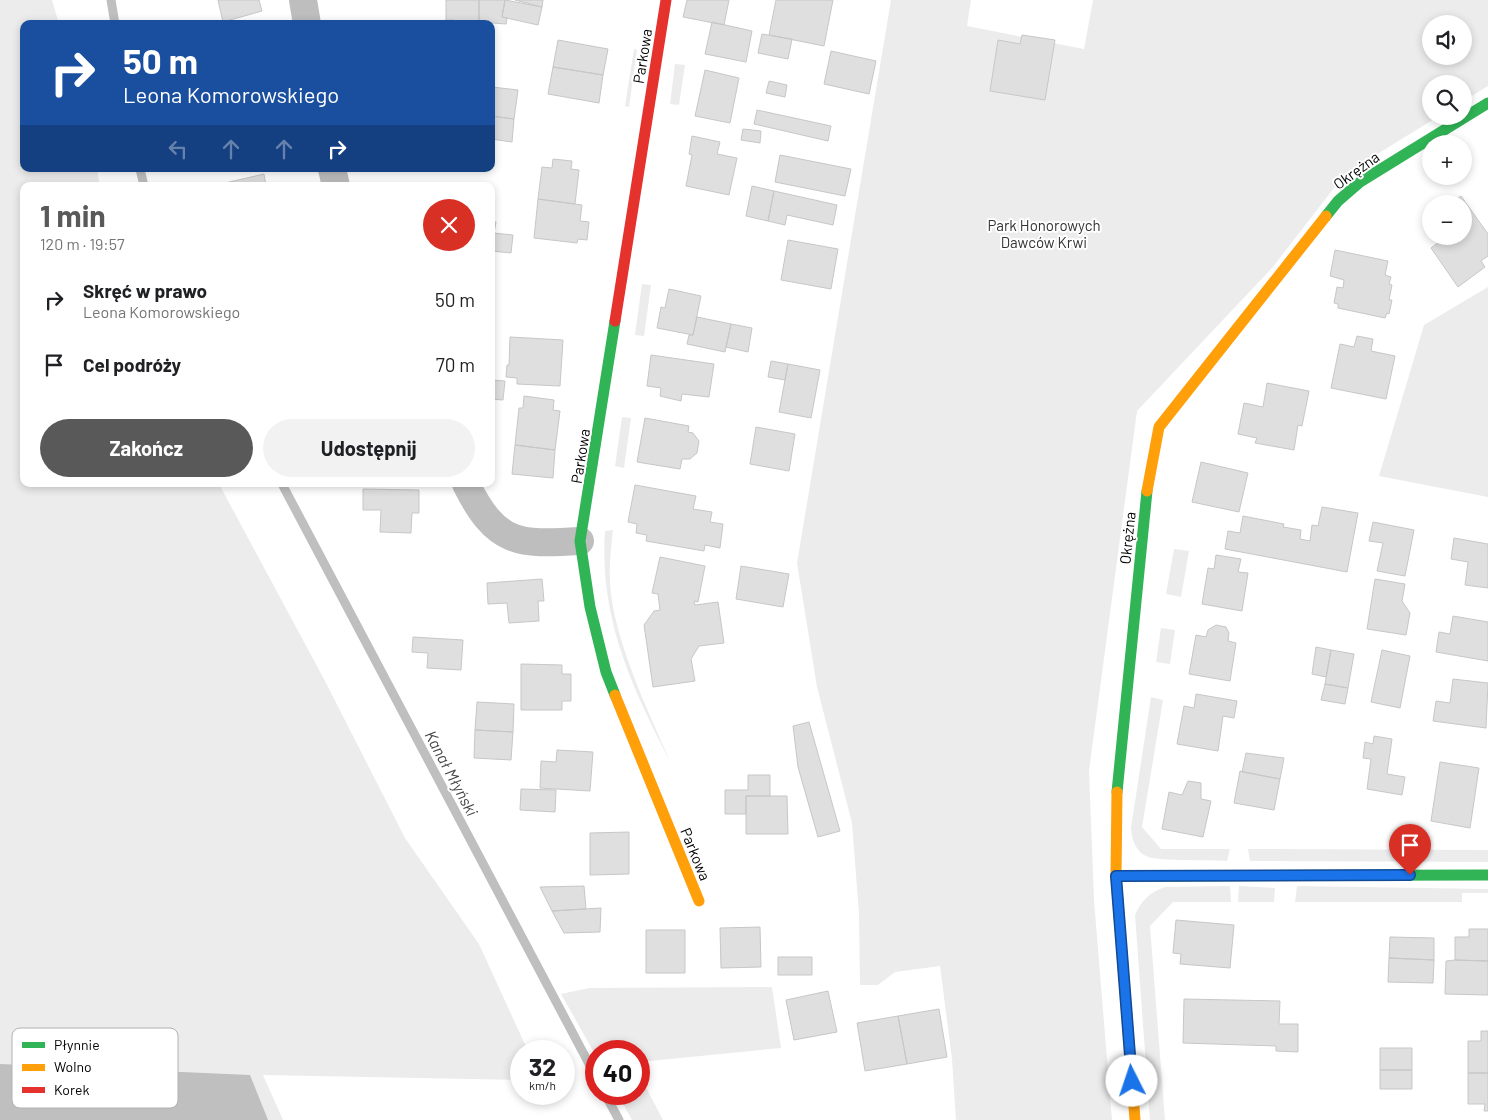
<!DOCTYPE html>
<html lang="pl">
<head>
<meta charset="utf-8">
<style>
	body { margin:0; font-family:Barlow,sans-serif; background:#f2f2f2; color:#202124; height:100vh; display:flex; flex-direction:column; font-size:19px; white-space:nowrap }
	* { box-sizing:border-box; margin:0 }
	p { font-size:16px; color:#757577 }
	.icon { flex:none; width:28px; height:28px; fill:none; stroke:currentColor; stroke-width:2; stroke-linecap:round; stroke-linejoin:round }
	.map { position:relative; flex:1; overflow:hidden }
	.drawer { position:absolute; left:20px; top:182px; width:475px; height:305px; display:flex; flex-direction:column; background:#fff; border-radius:10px; box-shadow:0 2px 8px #0003 }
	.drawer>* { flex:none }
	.hud { position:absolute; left:20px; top:20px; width:475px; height:152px; border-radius:10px; box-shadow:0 2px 8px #0003; background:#1a4fa0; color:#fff; overflow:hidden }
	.buttons { position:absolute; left:1422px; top:15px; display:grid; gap:10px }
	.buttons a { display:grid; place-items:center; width:50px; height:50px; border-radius:50%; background:#fff; box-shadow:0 2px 8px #0003; font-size:25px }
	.speed { position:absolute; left:510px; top:1040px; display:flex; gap:10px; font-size:25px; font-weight:700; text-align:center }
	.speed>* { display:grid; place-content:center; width:65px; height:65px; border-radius:50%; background:#fff; box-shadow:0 2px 8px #0003; line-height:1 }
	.speed small { font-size:12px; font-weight:400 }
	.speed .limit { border:8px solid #d22; background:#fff; color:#111 }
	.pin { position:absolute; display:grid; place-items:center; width:42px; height:42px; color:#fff; margin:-51px -21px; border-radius:50% 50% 50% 0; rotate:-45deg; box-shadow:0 0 5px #0007 }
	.pin .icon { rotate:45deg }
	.me { position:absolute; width:55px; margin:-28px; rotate:356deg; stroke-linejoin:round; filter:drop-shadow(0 0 4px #0008) }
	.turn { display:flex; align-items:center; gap:18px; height:105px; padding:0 20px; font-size:22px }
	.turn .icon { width:65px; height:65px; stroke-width:2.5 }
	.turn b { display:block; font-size:35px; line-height:42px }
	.lanes { display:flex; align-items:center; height:48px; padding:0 20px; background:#0003; justify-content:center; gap:25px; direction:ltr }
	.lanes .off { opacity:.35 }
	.round { display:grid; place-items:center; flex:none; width:52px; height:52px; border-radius:26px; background:#f2f2f2 }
	.overview { display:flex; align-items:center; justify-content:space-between; height:85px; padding:0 20px }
	h1 { font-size:30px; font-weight:700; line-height:38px; color:#595959 }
	.button { display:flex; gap:10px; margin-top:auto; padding:10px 20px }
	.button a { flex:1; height:58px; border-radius:30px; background:#595959; color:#fff; font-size:20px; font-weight:700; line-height:58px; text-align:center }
	.button a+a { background:#f2f2f2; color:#202124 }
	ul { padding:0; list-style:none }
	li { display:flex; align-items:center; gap:15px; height:65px; padding:0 20px }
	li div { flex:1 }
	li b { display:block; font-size:19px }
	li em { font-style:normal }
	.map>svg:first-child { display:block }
</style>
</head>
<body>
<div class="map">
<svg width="1488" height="1120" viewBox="0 0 1488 1120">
	<rect width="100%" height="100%" fill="#fff"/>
	<path fill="#ececec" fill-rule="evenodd" d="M0,0H52L59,24H24V169H97L100,186H24V484H219L325,681L405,838L479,944L528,1051H521V1080L263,1075L283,1120H0Z
		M891,0H971L967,26L1084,49L1093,0H1488V86L1464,101V84H1431V116H1439L1345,174L1272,268L1137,411L1089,771L1094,900L1112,1120H956L952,1059L940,966L895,972L878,985H860L859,914L852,823L817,687L797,563ZM1431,24H1464V56H1431Z
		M634,49L637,50L629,107L625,106Z
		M675,64L685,65L679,105L670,104Z
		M642,284L651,285L644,336L635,335Z
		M1488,287V497L1379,476L1424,325Z
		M622,417L631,418L624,468L615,466Z
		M613,530C611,547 609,565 610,583C613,638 648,711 670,761C631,686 599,617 605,531Z
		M1174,549L1189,551L1181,597L1166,594Z
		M1161,628L1175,630L1170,664L1156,662Z
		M1151,697L1163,700L1142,827L1161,849H1230L1227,861C1212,860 1159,861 1148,857C1136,852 1132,841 1131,828Z
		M1248,849L1488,850V862L1250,861Z
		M1230,886L1231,902H1173L1150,926L1165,1120H1150L1135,915C1141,901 1150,892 1165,887Z
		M1239,886L1275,888L1274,902H1238Z
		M1297,886L1488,889V893H1462V902H1295Z
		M772,987L781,1048L639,1062V1051H596V1056L561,994L589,988Z
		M639,1074L663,1120H632L618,1094H639Z"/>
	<path fill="#bfbfbf" d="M0,1064L250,1075L268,1120H0Z"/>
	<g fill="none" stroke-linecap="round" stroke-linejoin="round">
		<path stroke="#bfbfbf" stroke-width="9" d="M111,0L115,24
			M140,169L144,186
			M282,484L596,1077
			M605,1094L619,1120"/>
	</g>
	<path fill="#dfdfdf" stroke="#c7c7c7" d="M218,0H259L262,11L223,22Z
		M446,0H479V24H454V20H446Z
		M479,0H505L502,17L507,18L506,24L479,22Z
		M505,0L542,7L538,25L502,17Z
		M515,0H543L542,7Z
		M687,0H729L724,25L683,17Z
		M776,0H833L824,46L769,35Z
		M712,22L752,31L746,62L705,54Z
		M762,34L792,39L788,59L758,53Z
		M1022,35L1055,40L1045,100L990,91L998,40L1020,44Z
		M558,40L608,49L603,75L553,67Z
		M831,51L876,61L869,94L824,84Z
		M553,67L603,75L599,103L548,94Z
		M705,70L739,78L730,123L695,116Z
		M769,81L787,85L785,97L766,93Z
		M492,87L518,90L514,119L491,116Z
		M757,110L831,126L828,141L754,124Z
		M491,116L514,119L512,142L491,139Z
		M743,129L761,131L760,143L741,140Z
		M692,136L720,142L717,154L737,158L729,195L686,186L692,155L689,154Z
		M780,155L851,169L845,196L775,182Z
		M553,159L572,161L571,169L579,170L575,204L538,199L542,167L552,168Z
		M264,174L266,186H212Z
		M752,186L774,191L768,221L746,216Z
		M774,191L837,205L833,225L787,215L785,225L768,221Z
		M1461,196L1488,234V256L1481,261L1485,267L1458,287L1431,248L1443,239L1441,236H1464V204H1451Z
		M538,199L582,205L580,221L589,222L587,240L578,239L577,243L534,238Z
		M491,222H496L494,233L513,235L511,253L491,251Z
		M788,240L838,249L831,289L781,280Z
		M1335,250L1388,261L1385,275L1391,277L1389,284L1392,285L1389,300H1392L1389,314L1387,313L1385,318L1338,308V304L1334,303L1337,287L1343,288L1344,280L1330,276Z
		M669,289L701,296L693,335L657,328L661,307L665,308Z
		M697,317L731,324L725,352L687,344L689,335H693Z
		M731,324L752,328L748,352L726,347Z
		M1357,336L1373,339L1371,351L1395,356L1386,399L1331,388L1340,344L1354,347Z
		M510,337L563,340L560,386L517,384V378L506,377L507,365H509Z
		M651,355L714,364L709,397L682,394L681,401L660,396L661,388L647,386Z
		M771,361L788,364L785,380L768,377Z
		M788,364L820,370L811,418L779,412Z
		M491,380L505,381L503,400L491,399Z
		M1267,383L1309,391L1302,426L1298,425L1294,450L1255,443L1257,438L1238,434L1244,403L1263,407Z
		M524,396L554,400L553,410L560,411L555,450L515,445L519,408H523Z
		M645,418L689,426L688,432L693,433L699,441L697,453L690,459H682L680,469L637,462Z
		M756,427L795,434L789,471L750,464Z
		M515,445L555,450L553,478L512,474Z
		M1201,462L1248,473L1239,512L1192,502Z
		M635,485L696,496L693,509L712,512L710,522L723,524L720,548L705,545L704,551L646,541L647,535L636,533L637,524L628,522Z
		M363,489L419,490V513H412L411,533L380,532L381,510H363Z
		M1322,507L1358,513L1347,572L1225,549L1228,531L1240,533L1243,516L1284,524L1283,527L1301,530L1300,539L1310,541L1312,525L1318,526Z
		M1373,522L1414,530L1405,576L1377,571L1383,543L1369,541Z
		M1454,538L1488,544V588L1465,585L1468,562L1451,559Z
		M1216,555L1241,559L1238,572L1248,573L1242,611L1202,604L1208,568L1214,569Z
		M660,557L705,566L698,602L694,601L695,605L718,602L724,643L699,646L691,659L695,681L653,687L644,625L654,611L660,610L658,594L652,593Z
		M741,566L789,574L783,607L736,599Z
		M542,579L544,601H538L539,621L509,623L507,603L488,604L487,583Z
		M1375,579L1405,584L1402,601L1410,613L1406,635L1367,629Z
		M1453,616L1488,622V661L1436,652L1439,632L1450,634Z
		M1216,625L1226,627L1229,633L1228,641L1236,643L1230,681L1189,674L1196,635L1206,637L1208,630Z
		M413,637L463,640L461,670L427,668L428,653L412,652Z
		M1316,647L1331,650L1326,677L1312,674Z
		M1331,650L1354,654L1348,688L1325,684Z
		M1382,650L1410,656L1400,708L1371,702Z
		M521,664L562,665V674H571V701H562V710H521Z
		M1453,679L1488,683L1486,728L1433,721L1436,701L1450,703Z
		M1325,684L1348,688L1345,704L1321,700Z
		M1196,694L1237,701L1234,718L1223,716L1218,751L1177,744L1184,706L1194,708Z
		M477,702L514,704L513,732L475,730Z
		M809,722L840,831L818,837L798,767L793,726Z
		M475,730L513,732L511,760L474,758Z
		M1374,736L1392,739L1387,774L1405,777L1402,795L1367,789L1371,759L1363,758L1365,742L1373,744Z
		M557,750L593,752L590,791L540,788L541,761L556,762Z
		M1246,753L1284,758L1280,779L1242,772Z
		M1440,762L1479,768L1470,828L1431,821Z
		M1240,771L1280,779L1274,810L1234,803Z
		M748,775H770V796H746V814H725V790H748Z
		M1188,781L1201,783V799L1211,801L1203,837L1162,829L1169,792L1182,795Z
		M521,789L556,790L555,812L520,810Z
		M746,796H787L788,834H746Z
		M629,832V874L590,875V833Z
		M584,886L586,909L552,911L540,887Z
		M601,908L600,932L564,933L552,911Z
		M1176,920L1234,925L1230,968L1180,964L1181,954L1173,953Z
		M760,927L761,967L721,968L720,928Z
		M1469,929H1488V961L1455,960V937H1469Z
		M646,930H685V973H646Z
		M1390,937L1434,938V960L1389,958Z
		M778,957H812V975H778Z
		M1389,958L1434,960L1433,983L1388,982Z
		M1455,960L1488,961V995L1445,994L1446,961Z
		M828,991L837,1032L794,1040L786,1000Z
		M1184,999L1280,1001L1279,1024H1298V1052L1276,1051V1046L1183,1043Z
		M939,1009L947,1057L907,1064L898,1016Z
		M898,1016L907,1064L865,1071L857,1023Z
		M1481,1031H1488V1073H1468V1041H1481Z
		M1380,1048H1412V1070H1380Z
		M1380,1070H1412V1089H1380Z
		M1468,1073H1488V1111H1484L1485,1104H1468Z"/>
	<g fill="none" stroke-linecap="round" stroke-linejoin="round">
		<path stroke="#bebebe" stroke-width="28" d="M303,0L307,24
			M332,169L336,186
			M466,484C496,544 517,545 580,541"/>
		<path stroke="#30b455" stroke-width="11" d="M1326,216L1338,201L1360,182L1488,103
			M615,321L580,541L590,607L606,672L615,695
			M1117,792L1147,491
			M1116,876L1488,875"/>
		<path stroke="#ff9f0a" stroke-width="11" d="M1147,491L1159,427L1326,216
			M615,695L699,901
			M1117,792L1116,876L1135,1120"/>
		<path stroke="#e5322d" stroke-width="11" d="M615,321L666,0"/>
	</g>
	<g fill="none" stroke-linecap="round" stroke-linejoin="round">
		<g stroke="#114b97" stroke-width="12">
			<path id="route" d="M1132,1081L1116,876L1410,875"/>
		</g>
		<use href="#route" stroke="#1a73e8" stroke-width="9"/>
	</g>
	<g text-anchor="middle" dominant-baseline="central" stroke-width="4" stroke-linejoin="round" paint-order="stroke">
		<g font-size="15" fill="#000" stroke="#fff">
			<text transform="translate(642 56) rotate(-81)">Parkowa</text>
			<text transform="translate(1356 170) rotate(-36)">Okrężna</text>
			<text transform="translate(580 456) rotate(-81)">Parkowa</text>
			<text transform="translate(1127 538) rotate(-84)">Okrężna</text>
			<text transform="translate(696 854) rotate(68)">Parkowa</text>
		</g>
		<g font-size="15" fill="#333" stroke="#fff">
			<text x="1044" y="225">Park Honorowych<tspan x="1044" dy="17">Dawców Krwi</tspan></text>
		</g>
		<g font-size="16" font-style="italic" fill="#444" stroke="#fff">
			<text transform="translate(452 773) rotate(62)">Kanał Młyński</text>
		</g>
	</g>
	<rect x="12" y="1028" width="166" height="80" rx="8" fill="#fff" stroke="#b2b2b2" stroke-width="1"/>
	<rect x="22" y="1042" width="23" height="6" fill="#30b455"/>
	<rect x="22" y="1064" width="23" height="7" fill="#ff9f0a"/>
	<rect x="22" y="1087" width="23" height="6" fill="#e5322d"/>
	<g font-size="14" fill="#000">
		<text x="54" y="1050">Płynnie</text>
		<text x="54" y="1072">Wolno</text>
		<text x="54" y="1095">Korek</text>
	</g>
</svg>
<div class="buttons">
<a><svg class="icon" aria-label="sound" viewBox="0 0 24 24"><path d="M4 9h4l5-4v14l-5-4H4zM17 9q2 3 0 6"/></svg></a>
<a><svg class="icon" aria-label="search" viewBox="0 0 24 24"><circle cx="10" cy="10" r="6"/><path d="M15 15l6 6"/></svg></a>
<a>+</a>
<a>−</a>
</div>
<div class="speed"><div>32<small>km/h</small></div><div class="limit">40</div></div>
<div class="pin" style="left:1410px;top:875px;background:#d93025"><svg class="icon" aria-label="arrive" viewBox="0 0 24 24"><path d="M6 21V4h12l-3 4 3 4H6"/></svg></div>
<svg class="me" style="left:1132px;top:1081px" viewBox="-20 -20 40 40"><circle r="19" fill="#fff"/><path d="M0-13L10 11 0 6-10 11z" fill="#1a73e8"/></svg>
<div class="hud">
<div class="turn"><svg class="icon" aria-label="right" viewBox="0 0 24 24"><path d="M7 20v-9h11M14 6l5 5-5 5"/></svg><div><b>50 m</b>Leona Komorowskiego</div></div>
<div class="lanes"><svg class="icon off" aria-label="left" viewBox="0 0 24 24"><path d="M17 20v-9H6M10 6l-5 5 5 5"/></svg><svg class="icon off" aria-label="ahead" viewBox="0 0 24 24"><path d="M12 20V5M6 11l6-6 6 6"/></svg><svg class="icon off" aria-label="ahead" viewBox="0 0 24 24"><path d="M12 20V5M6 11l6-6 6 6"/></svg><svg class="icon" aria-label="right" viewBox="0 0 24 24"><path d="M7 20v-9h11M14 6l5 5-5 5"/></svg></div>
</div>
<section class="drawer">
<div class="overview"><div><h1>1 min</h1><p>120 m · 19:57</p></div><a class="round" style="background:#d93025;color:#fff"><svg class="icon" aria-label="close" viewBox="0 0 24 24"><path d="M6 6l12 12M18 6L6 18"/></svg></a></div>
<ul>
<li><svg class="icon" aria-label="right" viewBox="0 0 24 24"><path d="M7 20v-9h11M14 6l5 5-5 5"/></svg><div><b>Skręć w prawo</b><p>Leona Komorowskiego</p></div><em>50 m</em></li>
<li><svg class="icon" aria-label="arrive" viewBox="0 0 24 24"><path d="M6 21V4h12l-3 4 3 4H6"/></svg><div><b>Cel podróży</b></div><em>70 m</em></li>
</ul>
<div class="button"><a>Zakończ</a><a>Udostępnij</a></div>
</section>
</div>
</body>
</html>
